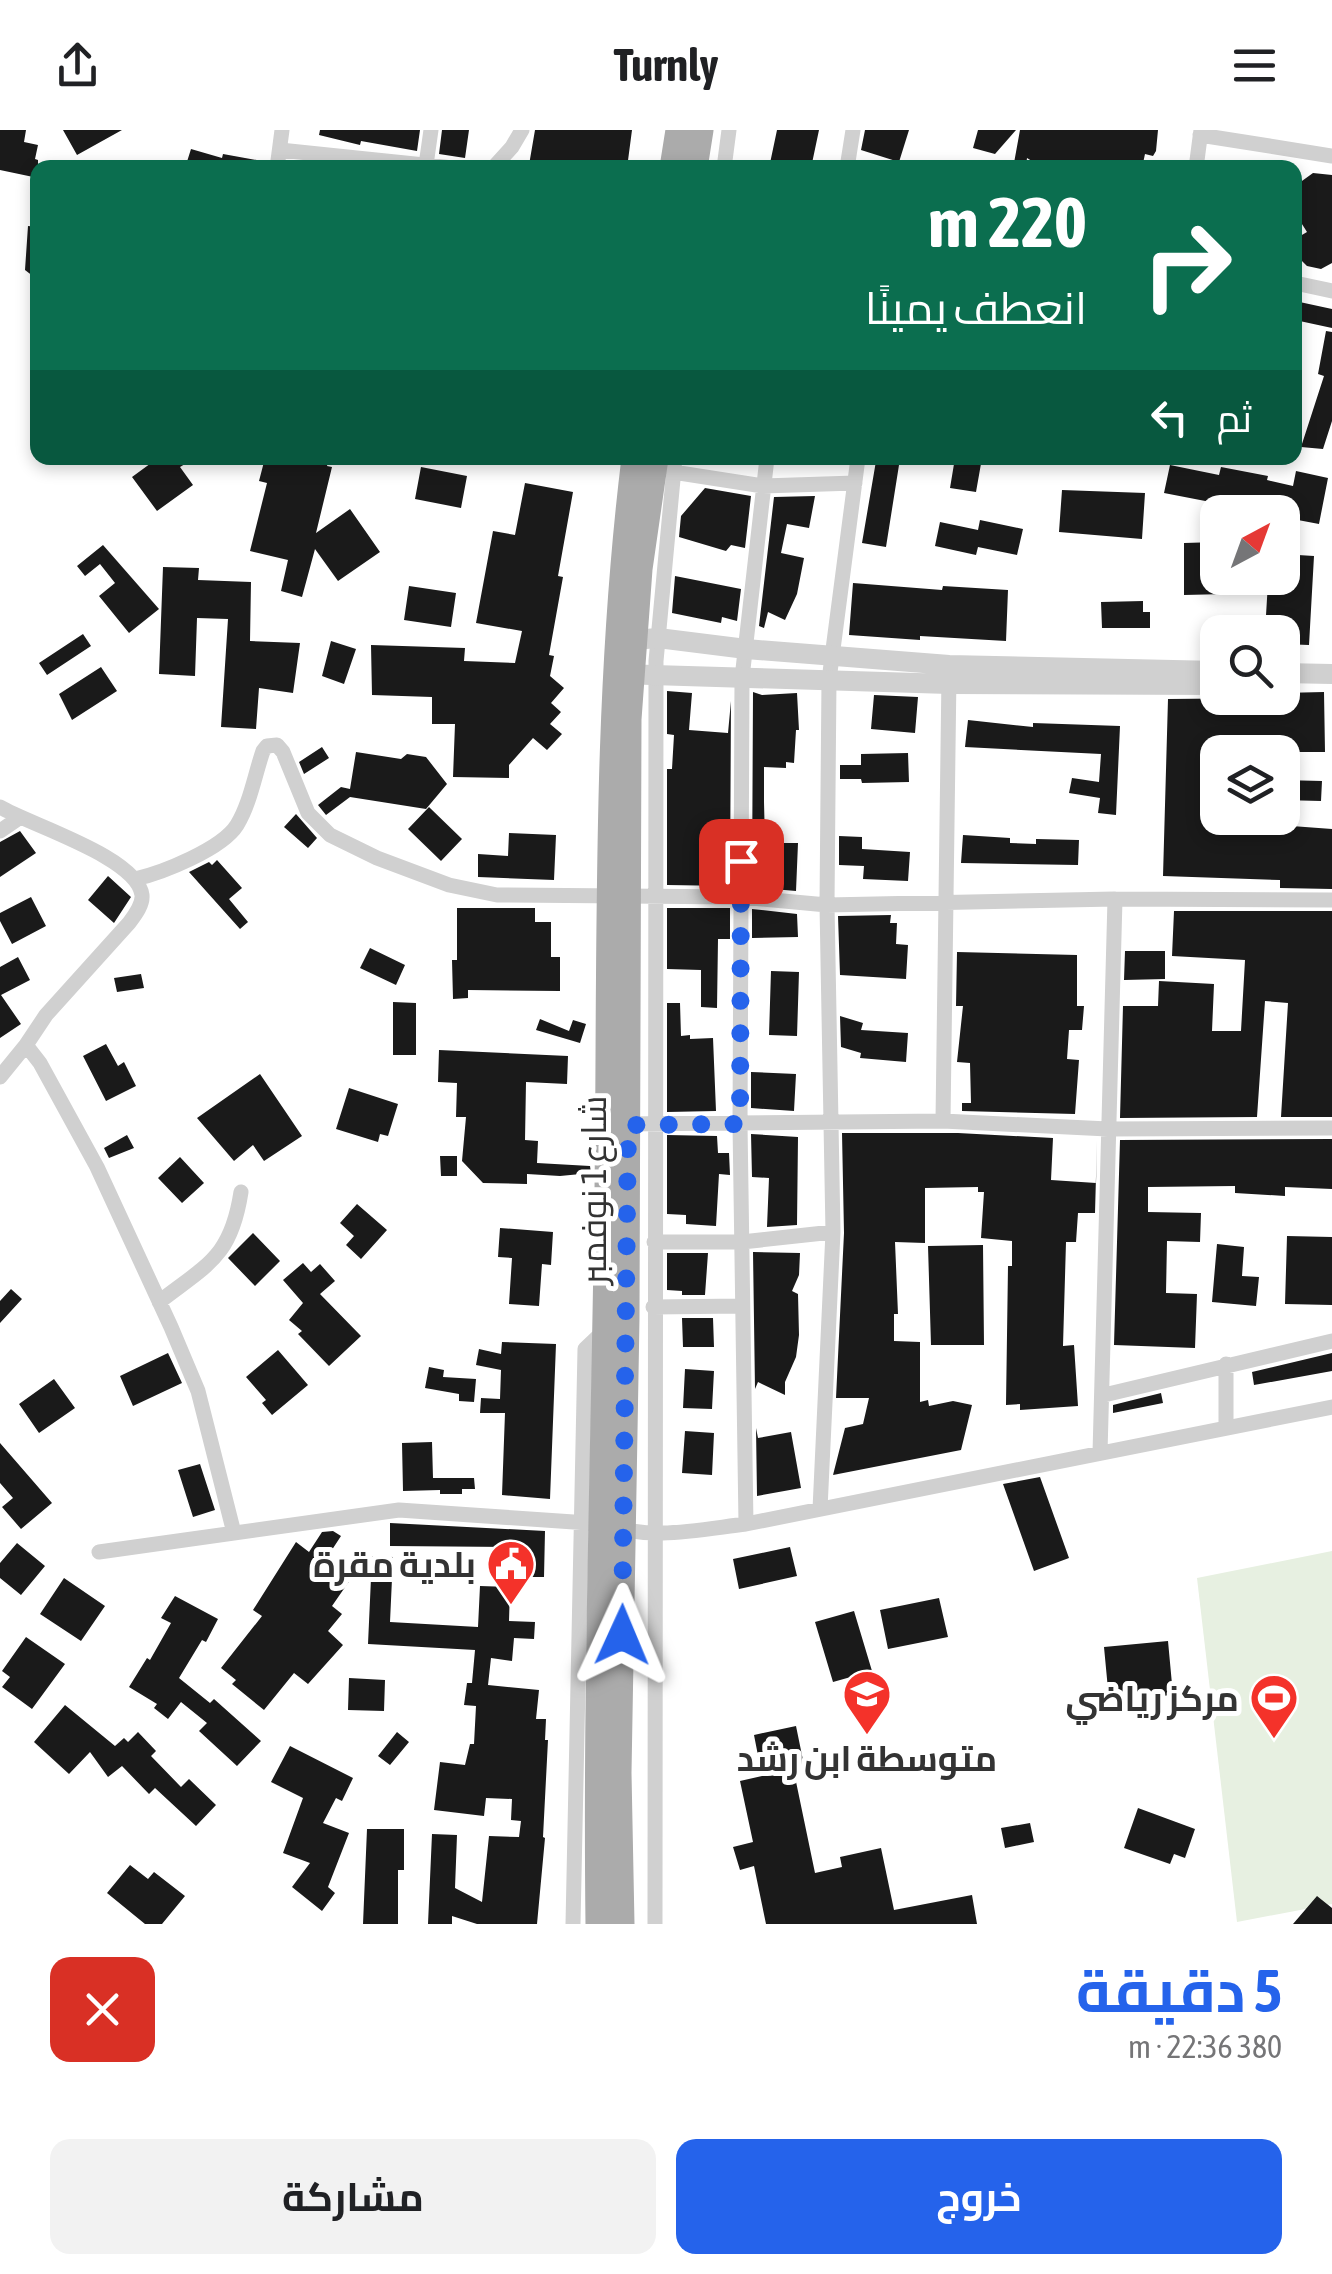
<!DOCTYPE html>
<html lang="ar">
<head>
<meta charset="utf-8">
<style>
	body { margin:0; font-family:"Asap Condensed",Cairo,sans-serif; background:#f2f2f2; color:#202124; direction:rtl; height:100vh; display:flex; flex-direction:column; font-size:38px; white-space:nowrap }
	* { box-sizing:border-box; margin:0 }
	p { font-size:32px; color:#757577 }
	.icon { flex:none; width:55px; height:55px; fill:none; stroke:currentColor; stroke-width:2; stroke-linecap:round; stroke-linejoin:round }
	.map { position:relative; height:1794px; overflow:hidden; direction:ltr }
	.side { display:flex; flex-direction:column; background:#fff; flex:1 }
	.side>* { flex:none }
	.guide { position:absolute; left:30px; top:30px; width:1272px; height:305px; border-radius:20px; box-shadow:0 5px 15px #0003; direction:rtl; background:#0b6e4f; color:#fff; overflow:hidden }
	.needle { width:65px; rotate:41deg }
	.tools { position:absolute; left:1200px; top:365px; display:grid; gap:20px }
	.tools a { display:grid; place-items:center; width:100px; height:100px; border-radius:20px; background:#fff; box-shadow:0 5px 15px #0003; font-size:50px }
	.pin { position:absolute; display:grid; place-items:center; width:85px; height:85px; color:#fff; margin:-42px; border-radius:20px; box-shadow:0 5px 15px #0006 }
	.me { position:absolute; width:110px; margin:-55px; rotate:1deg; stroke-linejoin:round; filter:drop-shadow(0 0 8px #0008) }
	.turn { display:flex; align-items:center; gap:35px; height:210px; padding:0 50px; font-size:45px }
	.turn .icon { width:130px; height:130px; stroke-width:2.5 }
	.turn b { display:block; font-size:70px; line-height:85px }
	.then { display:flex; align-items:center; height:95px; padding:0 50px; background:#0003; gap:20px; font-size:38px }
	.round { display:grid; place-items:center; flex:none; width:105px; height:105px; border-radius:20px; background:#f2f2f2 }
	.overview { display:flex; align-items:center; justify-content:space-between; height:170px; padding:0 50px }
	h1 { font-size:60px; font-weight:700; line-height:75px; color:#2563eb }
	.primary-button { display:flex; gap:20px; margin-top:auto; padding:20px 50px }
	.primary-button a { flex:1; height:115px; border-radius:20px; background:#2563eb; color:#fff; font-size:40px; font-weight:700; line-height:115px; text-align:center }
	.primary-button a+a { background:#f2f2f2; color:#202124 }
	header { display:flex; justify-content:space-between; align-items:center; height:130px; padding:0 50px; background:#fff; font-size:45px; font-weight:700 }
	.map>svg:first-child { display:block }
</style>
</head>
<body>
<header><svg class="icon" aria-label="menu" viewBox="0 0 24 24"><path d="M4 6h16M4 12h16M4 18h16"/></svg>Turnly<svg class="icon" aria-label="share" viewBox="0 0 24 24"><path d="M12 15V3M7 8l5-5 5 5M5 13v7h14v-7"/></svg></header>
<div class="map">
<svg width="1332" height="1794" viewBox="0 0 1332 1794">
	<rect width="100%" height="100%" fill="#fff"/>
	<path fill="#e7f0e1" d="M1332,1421V1774L1237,1792L1197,1448Z"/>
	<path fill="#1a1a1a" d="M0,0H26L24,12L38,15L35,29L38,30V48L0,40Z
		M63,0H122L77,25Z
		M320,0H420L417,21L361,11L360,15L319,5Z
		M442,0H469L465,28L439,24Z
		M535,0H632L627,38L529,35Z
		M777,0H819L811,38H769Z
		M865,0H909L899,32L861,20Z
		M978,0H1016L995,24L973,18Z
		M1020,0H1158L1156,21L1153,26L1145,24L1142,38H1043L1027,28L1026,36L1014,33Z
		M191,19L222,28L223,24L262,31L261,38H185Z
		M1313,43L1332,45V133L1321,139L1307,136L1295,124V109L1307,102L1295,83V56Z
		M28,96L38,97V150L25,140Z
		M1295,171L1332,179V198L1295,190Z
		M1326,201L1332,202V291L1323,319L1301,317L1324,246L1318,244Z
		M158,328H195L180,337L193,355L157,381L132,347Z
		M265,328H329L327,336L332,337L316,403L350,379L380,422L338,451L315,419L302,467L281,461L288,430L250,421L267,353L259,351Z
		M955,328H982L976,362L950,358Z
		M876,331L899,335L886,417L862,413Z
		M1170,335L1219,345L1221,337L1268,346L1267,350L1293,356L1296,341L1328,348L1319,394L1282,387V382H1262L1164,363Z
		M421,337L467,346L461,378L415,369Z
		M525,353L573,362L558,446L563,447L549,525L554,526L550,546L564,558L551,573L561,582L550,594L562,604L547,620L533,608L509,635V648L453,647L455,594H432V567L372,565L371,515L465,518L464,531L515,533L522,501L476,493L493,401L515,405Z
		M705,358L751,366L745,418L731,415L726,421L679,407L681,386Z
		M1062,360L1145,363L1142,409L1059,402Z
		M815,366L809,398L787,394L781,423L804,428L797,464L785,490L768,482L764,498L759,496L774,367Z
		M980,390L1023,399L1017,425L978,417L976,425L935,416L940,392L978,400Z
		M1218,412V448H1226V464L1184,465V413Z
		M103,415L159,479L129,503L99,466L115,453L100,434L85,446L77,436Z
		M1282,424L1314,426L1309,515L1282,514V502H1265L1268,452L1269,448H1282Z
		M163,437L199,438L198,450L251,452L250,511L300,513L293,563L259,558L256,599L221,597L228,489L197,488L195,546L159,544Z
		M675,446L741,459L737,491L722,487L721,493L672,483Z
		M853,453L942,460L943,456L1008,460L1006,511L920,506V510L849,505Z
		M409,456L456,463L451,497L404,490Z
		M1143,471V482H1150V498H1102L1101,472Z
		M83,504L91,516L47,545L39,533Z
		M331,511L356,519L344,554L322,546Z
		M101,537L117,561L72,590L59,564Z
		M667,561L692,563L689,600L728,603L731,571L730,756L667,755V639H672L674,605L667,604Z
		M753,562L762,565L797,563L799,600H796L794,633L786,632V638L764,637V672L765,713H798L796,761L752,757Z
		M1324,562L1325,622H1217L1215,688H1278V695L1332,699V759L1280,758V750L1163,746L1168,569L1282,568V563Z
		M874,565L918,567L915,603L871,599Z
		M968,590L1033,597V593L1120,596L1116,685L1098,683L1100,668L1069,663L1072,648L1099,652L1101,624L965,617Z
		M322,617L329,628L304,644L299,632Z
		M356,622L401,629L407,624L426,627L447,654L426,679L350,667L326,685L318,675L341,657L350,659Z
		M908,623L909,652L862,653L861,649H840V635H861V624Z
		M1282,650L1322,651L1321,671L1282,670Z
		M429,677L462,709L441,731L408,699Z
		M296,684L317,708L308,718L284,697Z
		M20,701L36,723L0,747V712Z
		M509,703L556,705L554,750L478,747V724L508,726Z
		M963,705L1010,708V713L1036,714V709L1079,710L1078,735L961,733Z
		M839,706L862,707V719L910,722L908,751L863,749L864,736L839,735Z
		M217,730L242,758L229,769L248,792L240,799L189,742L209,732L212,735Z
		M108,746L131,767L114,793L88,770Z
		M31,767L46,796L12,814L0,791V783Z
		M457,778H535V792H551V827H560V861L468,860V868L453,869L452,830H457Z
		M667,778H730V809H718L717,878L701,877V840L667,839Z
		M752,779L797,784L798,807L752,808Z
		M1174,781H1332V987H1281L1288,873L1265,871L1257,987L1120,988L1123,876H1158L1159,851L1214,854L1212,901H1241L1245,830L1172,826Z
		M891,785L890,793H897L896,814L908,815L906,849L840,845L838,786Z
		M370,818L405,835L396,855L360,838Z
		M1125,821H1165V849L1124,850Z
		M957,822L1077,825V876H1084L1082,900H1069L1067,929L1079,930L1075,984L962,981V973H971L970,933L957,932L963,876H956Z
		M18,827L30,850L1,865L21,894L0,908V837Z
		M771,841L799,842L797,906L769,905Z
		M141,844L144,858L117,862L114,848Z
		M393,872L416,873V925H393Z
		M667,873H680L681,906L690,905V909L713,908L716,981L667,982Z
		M840,886L863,893L861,900L908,903L906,932L860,928L861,923L841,917Z
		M540,889L569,901L573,890L586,894L580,913L536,900Z
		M106,914L118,936L124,932L136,956L106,971L83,926Z
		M439,920L568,926L567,954L526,952L525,1010L538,1011L537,1033L590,1036L591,1043L560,1046L527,1044V1054L483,1053L462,1031L466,987H456L457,953L438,952Z
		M751,942L796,944L794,981L751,978Z
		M260,944L302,1006L264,1031L253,1015L234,1031L197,988Z
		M349,958L398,974L388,1006L380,1004L378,1012L336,999Z
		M842,1003H958L1053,1008L1051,1050L1096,1053L1097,1010L1095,1083H1078L1076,1112H1066L1063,1216L1074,1215L1078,1276L1020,1280V1274L1006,1275L1008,1136H1012V1111L981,1108L984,1062H978V1057L925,1058V1113L895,1112L898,1184H894V1211L920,1212V1272L928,1270L929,1276L953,1271L972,1275L961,1320L833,1345L845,1298L863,1294L869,1268H836L844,1103Z
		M751,1004L798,1007L797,1095L767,1097L769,1048L752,1047Z
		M127,1005L134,1018L109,1028L104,1018Z
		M667,1005L717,1006L718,1023H729L730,1045L719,1044L716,1096L686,1094V1085L667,1084Z
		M1332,1009V1059L1285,1057V1066L1235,1063V1056L1148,1057V1082L1201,1083L1200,1112L1167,1111L1166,1163L1197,1164L1195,1218L1114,1215L1120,1010Z
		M440,1026H457V1046H441Z
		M180,1027L204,1053L182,1073L158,1048Z
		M357,1074L387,1100L361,1129L346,1115L354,1106L340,1093Z
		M500,1098L553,1102L551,1135L542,1134L539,1176L509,1174L512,1128L498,1127Z
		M253,1103L280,1131L255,1156L228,1128Z
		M1287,1106L1332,1107V1175L1285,1174Z
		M1217,1114L1244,1117L1242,1146L1259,1147L1256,1176L1212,1172Z
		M983,1115L984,1215H931L928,1116Z
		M753,1122L800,1123L799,1145L792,1161L798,1164L799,1205L796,1227L785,1252V1265L758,1252L755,1259Z
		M667,1123H708L705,1165H682V1161L667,1160Z
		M303,1133L311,1142L320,1134L335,1151L320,1164L361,1206L329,1236L298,1204L302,1201L289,1190L303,1173L283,1150Z
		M11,1159L22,1169L0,1193V1171Z
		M682,1188H713L714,1217H683Z
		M502,1212L556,1214L550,1369L502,1365L505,1283H480L481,1268L500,1269L501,1240L476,1235L479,1219L501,1224Z
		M278,1220L308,1255L272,1285L262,1273L266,1270L246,1247Z
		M168,1223L182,1253L133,1276L120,1246Z
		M1332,1223V1241L1254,1255L1252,1242Z
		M429,1237L444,1240L443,1247L476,1249L474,1272L459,1271V1264L425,1258Z
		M685,1239L714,1241L712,1279L683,1278Z
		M54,1249L75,1278L39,1303L19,1274Z
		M1161,1263L1163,1273L1113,1283V1275Z
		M756,1298L758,1308L791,1302L801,1358L757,1366Z
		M685,1301L714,1303L712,1345L682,1343Z
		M432,1312L433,1348H474L475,1359H462V1364H440V1360L403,1361L402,1313Z
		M0,1313L52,1373L21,1399L2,1377L13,1368L0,1353Z
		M200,1334L215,1380L193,1387L178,1340Z
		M1040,1347L1069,1428L1034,1441L1003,1354Z
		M390,1393L545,1401L544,1447H525L526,1417L390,1416Z
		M333,1401L341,1406L324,1432L350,1450L332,1476L342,1484L328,1501L343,1515L308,1554L294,1543L264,1580L232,1554L236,1550L221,1538L262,1486L253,1480L296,1412L309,1422L322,1402Z
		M17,1413L45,1436L21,1465L0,1448V1433Z
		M790,1417L797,1446L739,1459L733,1429Z
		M372,1426L393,1427L390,1492L478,1497L480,1456L510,1457L509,1491L535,1492L534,1509L514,1508L512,1531L491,1528L488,1555L539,1560L536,1589H546L545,1610H548L543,1707L545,1708L537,1794H477L452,1786V1794H428L432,1704L457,1705L455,1758L482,1772L489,1706L519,1707L521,1691L511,1690L512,1669L486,1668L484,1686L434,1680L440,1632L465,1635L470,1614H474L476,1576L464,1575L467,1553H472L475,1520L368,1514Z
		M64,1448L105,1476L81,1511L40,1484Z
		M175,1466L218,1489L206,1512L202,1510L179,1548L210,1573L214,1569L261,1611L237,1636L199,1601L207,1593L181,1572L168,1589L154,1578L157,1574L129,1557L147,1528L150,1530L171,1493L161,1488Z
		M939,1468L948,1507L888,1519L880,1480Z
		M854,1481L872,1541L833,1552L815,1492Z
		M26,1507L65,1534L32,1579L2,1557L10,1547L2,1541Z
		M1168,1511L1173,1565L1109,1570L1104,1517Z
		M349,1548L385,1550L384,1581L348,1580Z
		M65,1575L115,1616L124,1608L128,1612L138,1602L156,1621L151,1626L181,1657L189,1649L216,1675L196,1696L155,1658L149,1664L122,1636L108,1647L90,1622L69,1644L34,1612Z
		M796,1596L805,1640L794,1642L815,1743L842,1737L840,1727L881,1718L894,1780L972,1765L977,1794H766L754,1736L740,1740L733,1717L753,1712L740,1651L762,1646L754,1605Z
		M397,1602L409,1612L390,1635L378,1626Z
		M290,1616L353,1648L342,1671L336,1668L323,1693L349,1703L328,1757L335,1763L322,1781L292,1757L310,1733L283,1723L303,1668L271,1652Z
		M1138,1678L1195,1699L1185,1728L1174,1724L1170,1734L1124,1718Z
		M1030,1693L1034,1712L1005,1718L1001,1698Z
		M367,1699H404V1740H398V1794H363Z
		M130,1735L148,1749L154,1742L185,1766L162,1794H145L107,1763Z
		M1317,1766L1332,1778V1794H1293Z"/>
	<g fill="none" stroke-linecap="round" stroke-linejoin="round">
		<path stroke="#d0d0d0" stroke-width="15" d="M1200,5L1332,26
			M280,20L453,38
			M426,35L431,0
			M277,38L282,0
			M493,38L512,17L522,0
			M724,38L729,0
			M847,38L853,0
			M1196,38L1201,0
			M1295,153L1332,161
			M673,342L763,356L855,353
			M0,677C30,695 137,727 142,765C143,775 135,785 129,793L46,885L26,915L40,933L97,1037L171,1197L198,1261L234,1403
			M0,701L19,688
			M135,749C162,743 222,719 237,695C250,674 255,644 263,621L267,616L277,615L283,622L308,683L330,705L377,728L449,755L497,765L741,767L827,775L1115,769L1332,770
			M0,947L26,915
			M943,991L949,545
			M621,994L943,991L1108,999L1332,998
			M654,1112H742L833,1102
			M159,1172C208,1134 231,1127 241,1062
			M653,1177L742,1176
			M1104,1265L1332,1211
			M1226,1298V1234
			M1100,1323L1115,769
			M820,1379L833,1102L827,775L829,550L858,328
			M746,1394L740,994L742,548L767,328
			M99,1422L399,1380L603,1394C650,1411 697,1400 746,1394L1332,1277
			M573,1794L585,1219L605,1200
			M655,1794L656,531L675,328"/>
		<path stroke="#d0d0d0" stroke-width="20" d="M621,511L658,508L746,519L949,535L1218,541
			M1282,543L1332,544
			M620,544L949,554L1218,555"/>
		<path stroke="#ababab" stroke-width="25" d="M672,38L678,0
			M695,38L701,0
			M598,1794C595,1549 604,1305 607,1060C610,815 604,571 634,328
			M622,1794L619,1643L627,1188L629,589L640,439L656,328"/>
	</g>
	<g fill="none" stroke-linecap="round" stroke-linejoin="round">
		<path stroke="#2563eb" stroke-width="18" stroke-dasharray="0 32.4" d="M622,1505L628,995L740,994L741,731"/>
	</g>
	<defs>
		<g id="civic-pin" transform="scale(2.5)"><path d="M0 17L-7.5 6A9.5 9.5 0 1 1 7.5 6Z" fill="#f4322a" stroke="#fff"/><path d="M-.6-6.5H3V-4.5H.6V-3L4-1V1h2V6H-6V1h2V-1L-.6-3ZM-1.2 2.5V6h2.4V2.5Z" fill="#fff"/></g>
		<g id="school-pin" transform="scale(2.5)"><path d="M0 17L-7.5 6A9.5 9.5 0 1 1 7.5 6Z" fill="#f4322a" stroke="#fff"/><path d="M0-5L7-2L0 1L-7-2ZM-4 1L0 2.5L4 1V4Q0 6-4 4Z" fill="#fff"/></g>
		<g id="stadium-pin" transform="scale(2.5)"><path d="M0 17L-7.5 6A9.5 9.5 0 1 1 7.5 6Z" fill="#f4322a" stroke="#fff"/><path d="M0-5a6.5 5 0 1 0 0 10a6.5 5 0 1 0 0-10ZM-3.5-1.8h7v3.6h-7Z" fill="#fff"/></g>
	</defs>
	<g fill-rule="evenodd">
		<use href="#civic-pin" x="511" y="1434"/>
		<use href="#school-pin" x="867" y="1564"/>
		<use href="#stadium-pin" x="1274" y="1568"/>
	</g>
	<g text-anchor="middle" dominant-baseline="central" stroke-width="10" stroke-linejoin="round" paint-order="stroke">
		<g font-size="35" fill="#333" stroke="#fff">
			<text transform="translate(593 1060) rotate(-90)">شارع 1 نوفمبر</text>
		</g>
		<g font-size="35" font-weight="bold" fill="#333" stroke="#fff" text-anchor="end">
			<text x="476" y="1434">بلدية مقرة</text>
			<text x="1239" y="1568">مركز رياضي</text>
			<text x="867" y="1628" text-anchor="middle">متوسطة ابن رشد</text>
		</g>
	</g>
</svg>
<div class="tools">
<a><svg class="needle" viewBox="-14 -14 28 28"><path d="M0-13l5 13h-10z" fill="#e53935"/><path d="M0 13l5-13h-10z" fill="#757577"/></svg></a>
<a><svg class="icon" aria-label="search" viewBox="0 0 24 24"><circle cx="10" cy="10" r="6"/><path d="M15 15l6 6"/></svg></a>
<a><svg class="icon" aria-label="layers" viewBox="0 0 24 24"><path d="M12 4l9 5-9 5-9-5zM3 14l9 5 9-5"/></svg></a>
</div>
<div class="pin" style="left:741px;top:731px;background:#d93025"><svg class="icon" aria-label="arrive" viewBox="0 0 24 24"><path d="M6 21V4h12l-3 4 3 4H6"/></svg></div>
<svg class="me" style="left:622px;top:1505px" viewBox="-20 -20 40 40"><path d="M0-17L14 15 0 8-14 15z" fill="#2563eb" stroke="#fff" stroke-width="4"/></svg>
<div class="guide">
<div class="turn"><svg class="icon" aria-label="right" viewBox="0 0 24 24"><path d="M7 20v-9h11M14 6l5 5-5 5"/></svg><div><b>220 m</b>انعطف يمينًا</div></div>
<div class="then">ثم<svg class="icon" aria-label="left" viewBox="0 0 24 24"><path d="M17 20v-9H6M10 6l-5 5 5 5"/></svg></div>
</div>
</div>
<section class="side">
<div class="overview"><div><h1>5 دقيقة</h1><p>380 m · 22:36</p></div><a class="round" style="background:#d93025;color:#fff"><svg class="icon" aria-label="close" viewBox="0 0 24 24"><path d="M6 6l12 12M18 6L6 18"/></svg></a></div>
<div class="primary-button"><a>خروج</a><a>مشاركة</a></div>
</section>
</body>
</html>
